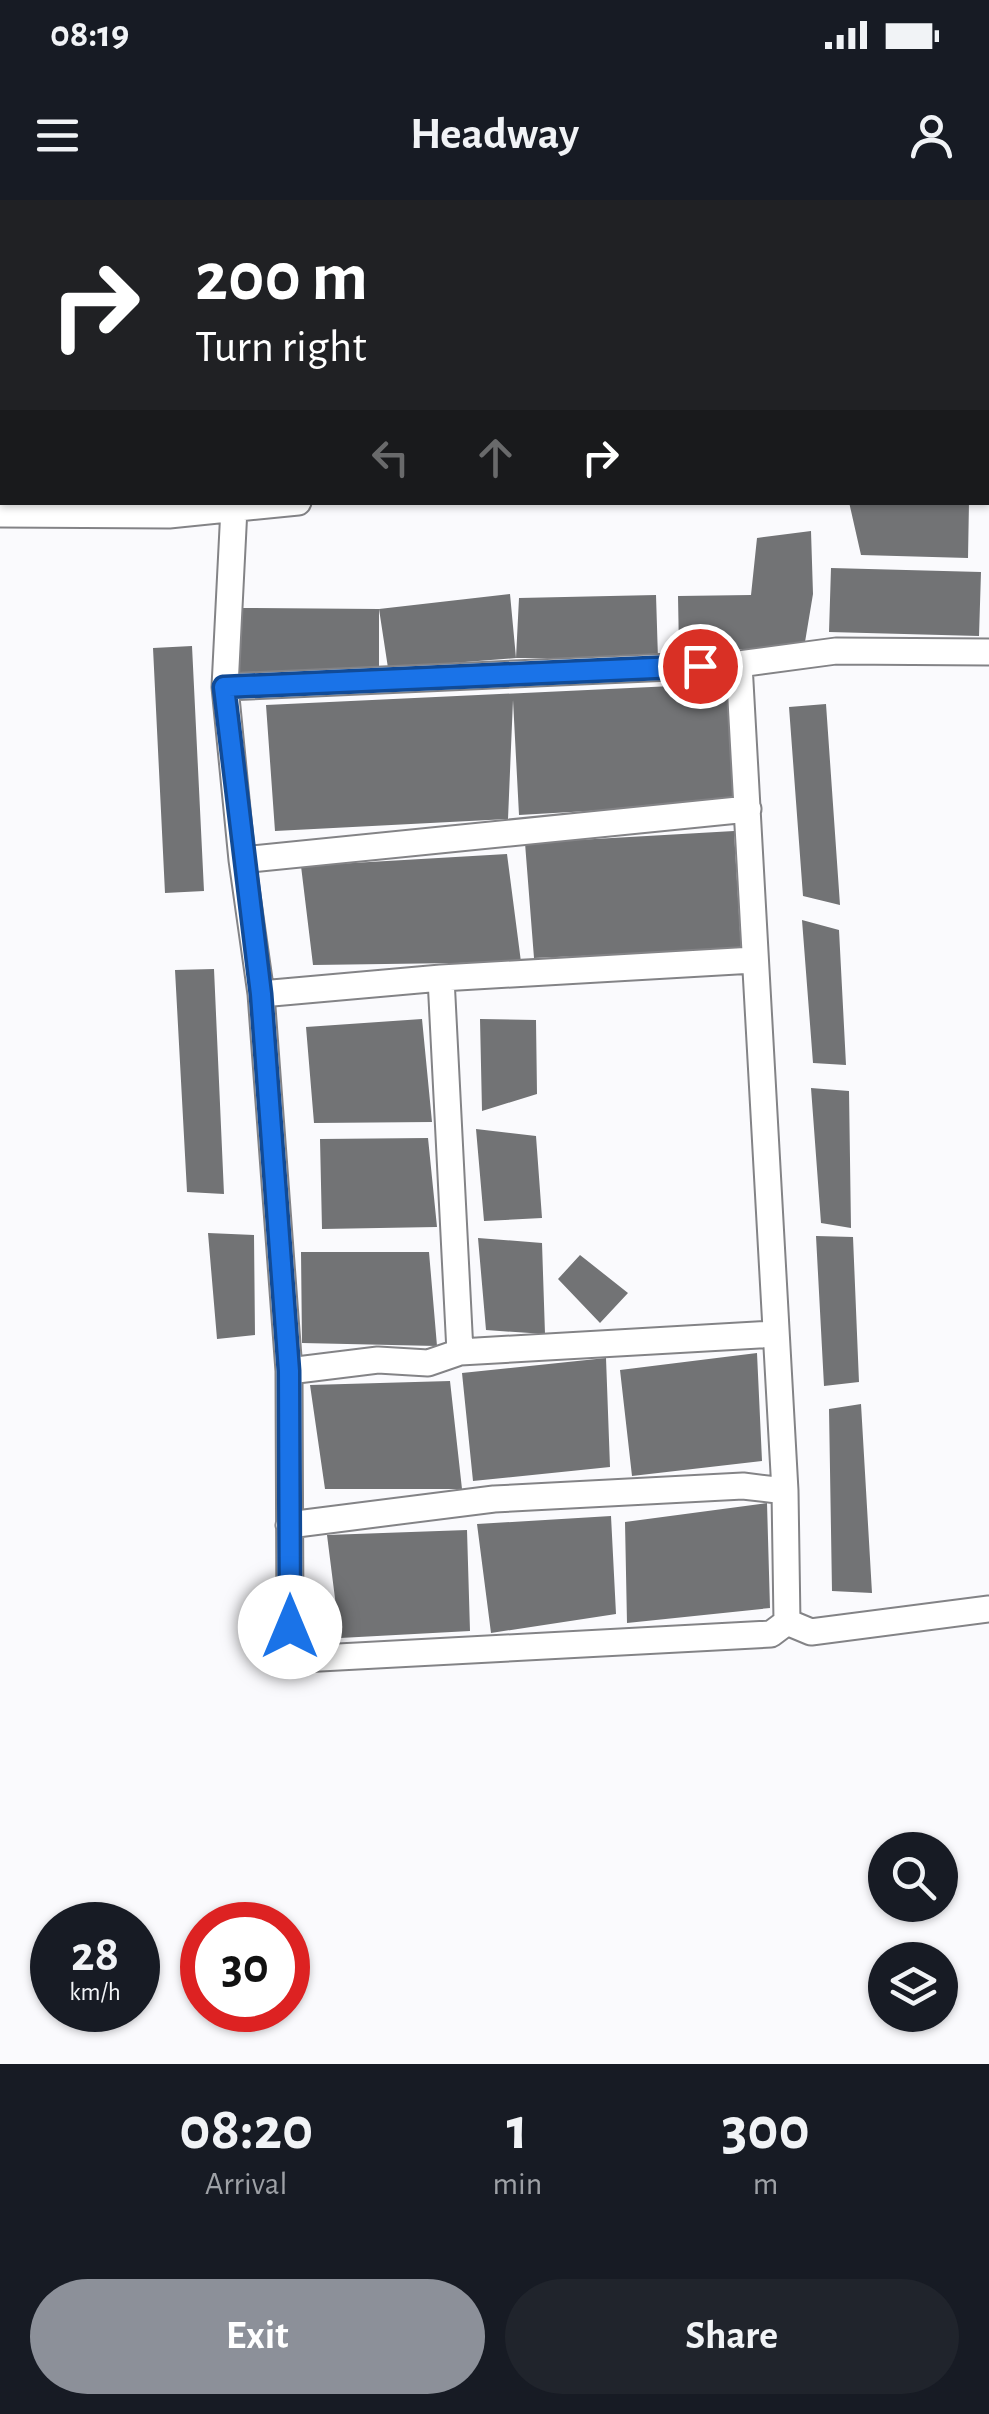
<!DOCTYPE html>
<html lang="en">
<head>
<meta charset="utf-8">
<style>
	body { margin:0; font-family:"Alegreya Sans",sans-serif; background:#20242c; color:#f1f3f6; height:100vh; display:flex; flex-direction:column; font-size:38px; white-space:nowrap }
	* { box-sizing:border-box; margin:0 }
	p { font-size:32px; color:#9ea1a6 }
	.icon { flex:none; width:55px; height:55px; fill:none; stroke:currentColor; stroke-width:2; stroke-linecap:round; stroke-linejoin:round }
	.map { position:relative; height:1864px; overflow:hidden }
	.details { display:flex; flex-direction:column; background:#171b24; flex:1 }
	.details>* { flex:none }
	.banner { position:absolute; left:0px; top:0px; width:990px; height:305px; box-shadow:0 2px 8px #0004; background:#202124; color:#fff; overflow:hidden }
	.controls { position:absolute; left:868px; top:1632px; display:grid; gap:20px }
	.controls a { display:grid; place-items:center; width:90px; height:90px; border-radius:50%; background:#171b24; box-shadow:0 2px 8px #0004; font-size:50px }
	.speed { position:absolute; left:30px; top:1702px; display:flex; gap:20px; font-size:50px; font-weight:700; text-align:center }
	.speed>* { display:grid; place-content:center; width:130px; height:130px; border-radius:50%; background:#171b24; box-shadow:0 2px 8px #0004; line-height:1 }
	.speed small { font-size:25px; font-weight:400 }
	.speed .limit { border:15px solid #d22; background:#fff; color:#111 }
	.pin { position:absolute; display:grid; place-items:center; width:85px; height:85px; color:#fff; margin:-42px; border:5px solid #fff; border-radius:50%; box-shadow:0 2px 10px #0007 }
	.me { position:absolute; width:110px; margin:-55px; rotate:0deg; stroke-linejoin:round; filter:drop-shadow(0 0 8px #0008) }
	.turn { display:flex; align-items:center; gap:35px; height:210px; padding:0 30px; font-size:45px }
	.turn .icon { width:130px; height:130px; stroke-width:2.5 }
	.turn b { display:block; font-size:70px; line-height:85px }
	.lanes { display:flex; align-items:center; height:95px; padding:0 30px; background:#0003; justify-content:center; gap:50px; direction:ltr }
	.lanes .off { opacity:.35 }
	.eta { display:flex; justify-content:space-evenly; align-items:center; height:170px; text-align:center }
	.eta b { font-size:60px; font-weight:700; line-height:70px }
	.primary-button { display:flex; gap:20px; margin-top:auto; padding:20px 30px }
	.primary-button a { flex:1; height:115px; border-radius:60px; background:#8c9099; color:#fff; font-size:40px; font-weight:700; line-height:115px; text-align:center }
	.primary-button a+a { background:#20242c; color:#f1f3f6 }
	.status { display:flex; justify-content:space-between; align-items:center; height:70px; padding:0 50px; background:#171b24; direction:ltr }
	.status svg { height:28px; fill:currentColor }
	header { display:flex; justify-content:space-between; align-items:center; height:130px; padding:0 30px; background:#171b24; font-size:45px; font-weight:700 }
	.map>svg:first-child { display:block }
</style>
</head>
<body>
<div class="status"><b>08:19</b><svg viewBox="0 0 49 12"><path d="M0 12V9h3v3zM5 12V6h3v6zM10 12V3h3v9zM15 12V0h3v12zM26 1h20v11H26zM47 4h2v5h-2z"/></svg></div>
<header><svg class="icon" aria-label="menu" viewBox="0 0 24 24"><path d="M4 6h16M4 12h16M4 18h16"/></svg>Headway<svg class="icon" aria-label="person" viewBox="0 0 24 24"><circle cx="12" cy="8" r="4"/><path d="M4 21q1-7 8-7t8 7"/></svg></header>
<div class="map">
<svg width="989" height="1864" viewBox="0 0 989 1864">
	<rect width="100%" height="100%" fill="#fafafd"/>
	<path fill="#727375" d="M849,302H969L968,358L861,355Z
		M811,331L813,394L804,448L679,450L678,396L751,395L757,338Z
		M831,368L981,372L979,436L829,432Z
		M510,394L516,458L388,468L379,409V473H240V408L379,409Z
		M656,395L658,459L516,458L519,398Z
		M192,446L204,691L165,693L153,448Z
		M736,483L744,602L519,615L513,500L508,619L275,631L266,505Z
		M826,504L840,705L803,696L789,507Z
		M734,631L741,749L534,758L525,643Z
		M507,654L521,762L313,765L301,666Z
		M802,720L839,730L846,865L813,863Z
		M214,769L224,994L187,992L175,770Z
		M422,819L432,922L314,923L306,827Z
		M480,819L536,820L537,894L482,911Z
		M811,888L849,891L851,1028L821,1023Z
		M476,929L536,936L542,1018L484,1021Z
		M428,938L437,1027L322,1029L320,939Z
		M208,1033L254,1035L255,1135L217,1139Z
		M816,1036L853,1037L859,1182L824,1186Z
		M478,1038L542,1043L545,1134L486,1130Z
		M301,1052H429L437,1146L302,1143Z
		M580,1055L628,1093L600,1123L558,1079Z
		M757,1153L762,1261L632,1276L620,1170Z
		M606,1158L610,1267L473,1281L462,1173Z
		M450,1181L462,1289H325L310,1185Z
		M861,1204L872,1393L832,1391L829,1209Z
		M767,1303L770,1408L627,1423L625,1322Z
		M611,1316L616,1414L491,1433L477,1324Z
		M467,1330L470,1431L340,1438L327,1335Z"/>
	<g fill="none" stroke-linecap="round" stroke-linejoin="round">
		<g stroke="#838386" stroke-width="29">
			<path id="street" d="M575,0V2
				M988,250H989
				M234,308L225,487L242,660L261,794L289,1171L290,1427L301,1459L771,1434L787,1422
				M0,314L169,315L298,302
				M739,464L785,1291L787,1422
				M225,487L739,464L836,451L989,452
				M242,660L748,609
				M441,778L460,1152
				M261,794L441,778L754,760
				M289,1171L378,1160L428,1163L460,1152L775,1134
				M289,1325L494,1299L743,1286L785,1291
				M787,1422L811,1432L989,1409"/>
		</g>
		<use href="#street" stroke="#fff" stroke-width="25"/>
	</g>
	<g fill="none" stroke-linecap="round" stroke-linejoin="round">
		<g stroke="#114b97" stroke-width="25">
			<path id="route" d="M290,1427L289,1171L261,794L224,487L700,466"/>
		</g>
		<use href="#route" stroke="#1a73e8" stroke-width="18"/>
	</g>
</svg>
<div class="controls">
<a><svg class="icon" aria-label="search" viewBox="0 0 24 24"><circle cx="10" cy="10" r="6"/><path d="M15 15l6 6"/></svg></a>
<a><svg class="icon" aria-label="layers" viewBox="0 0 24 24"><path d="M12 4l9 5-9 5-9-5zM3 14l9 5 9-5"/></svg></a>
</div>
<div class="speed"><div>28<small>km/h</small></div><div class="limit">30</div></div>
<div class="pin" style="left:700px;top:466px;background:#d93025"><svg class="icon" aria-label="arrive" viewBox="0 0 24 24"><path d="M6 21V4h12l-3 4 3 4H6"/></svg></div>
<svg class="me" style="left:290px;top:1427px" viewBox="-20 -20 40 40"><circle r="19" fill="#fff"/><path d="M0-13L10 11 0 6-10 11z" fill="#1a73e8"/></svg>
<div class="banner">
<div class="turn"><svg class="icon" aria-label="right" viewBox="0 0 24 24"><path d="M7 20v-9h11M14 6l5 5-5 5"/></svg><div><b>200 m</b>Turn right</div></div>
<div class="lanes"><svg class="icon off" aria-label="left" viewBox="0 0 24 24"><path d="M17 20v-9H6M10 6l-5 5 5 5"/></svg><svg class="icon off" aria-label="ahead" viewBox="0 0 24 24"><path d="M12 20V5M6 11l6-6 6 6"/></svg><svg class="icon" aria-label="right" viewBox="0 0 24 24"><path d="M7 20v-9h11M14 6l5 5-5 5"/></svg></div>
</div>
</div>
<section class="details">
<div class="eta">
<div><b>08:20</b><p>Arrival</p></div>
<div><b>1</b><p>min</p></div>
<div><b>300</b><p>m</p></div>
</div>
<div class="primary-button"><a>Exit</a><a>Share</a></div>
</section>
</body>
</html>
